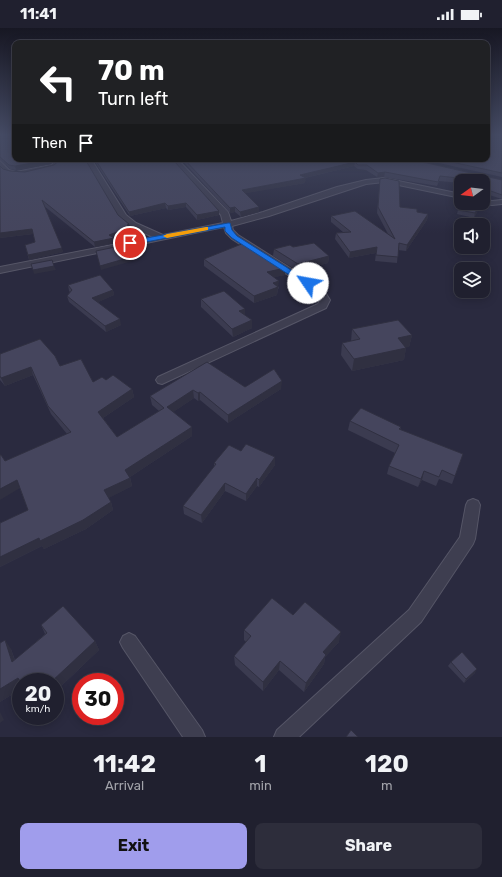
<!DOCTYPE html>
<html lang="en">
<head>
<meta charset="utf-8">
<style>
	body { margin:0; font-family:Rubik,sans-serif; background:#2d2d3b; color:#f1f3f6; height:100vh; display:flex; flex-direction:column; font-size:15px; white-space:nowrap }
	* { box-sizing:border-box; margin:0 }
	p { font-size:13px; color:#a2a3aa }
	.icon { flex:none; width:22px; height:22px; fill:none; stroke:currentColor; stroke-width:2; stroke-linecap:round; stroke-linejoin:round }
	.map { position:relative; height:709px; overflow:hidden }
	.details { display:flex; flex-direction:column; background:#20202f; flex:1 }
	.details>* { flex:none }
	.hud { position:absolute; left:12px; top:12px; width:478px; height:122px; border-radius:8px; box-shadow:0 2px 10px #0003,0 0 0 1px #3d3e4b; background:#202124; color:#fff; overflow:hidden }
	.needle { width:26px; rotate:255deg }
	.tools { position:absolute; left:454px; top:146px; display:grid; gap:8px }
	.tools a { display:grid; place-items:center; width:36px; height:36px; border-radius:8px; background:#20202f; box-shadow:0 2px 10px #0003,0 0 0 1px #3d3e4b; font-size:20px }
	.speed { position:absolute; left:12px; top:645px; display:flex; gap:8px; font-size:20px; font-weight:700; text-align:center }
	.speed>* { display:grid; place-content:center; width:52px; height:52px; border-radius:50%; background:#20202f; box-shadow:0 2px 10px #0003,0 0 0 1px #3d3e4b; line-height:1 }
	.speed small { font-size:10px; font-weight:400 }
	.speed .limit { border:6px solid #d22; background:#fff; color:#111 }
	.pin { position:absolute; display:grid; place-items:center; width:34px; height:34px; color:#fff; margin:-17px; border:2px solid #fff; border-radius:50%; box-shadow:0 1px 4px #0007 }
	.me { position:absolute; width:44px; margin:-22px; rotate:303deg; stroke-linejoin:round; filter:drop-shadow(0 0 3px #0008) }
	.turn { display:flex; align-items:center; gap:14px; height:84px; padding:0 20px; font-size:18px }
	.turn .icon { width:52px; height:52px; stroke-width:2.5 }
	.turn b { display:block; font-size:28px; line-height:34px }
	.then { display:flex; align-items:center; height:38px; padding:0 20px; background:#0003; gap:8px; font-size:15px }
	.eta { display:flex; justify-content:space-evenly; align-items:center; height:68px; text-align:center }
	.eta b { font-size:24px; font-weight:700; line-height:28px }
	.action { display:flex; gap:8px; margin-top:auto; padding:8px 20px }
	.action a { flex:1; height:46px; border-radius:8px; background:#a09dec; color:#111; font-size:16px; font-weight:700; line-height:46px; text-align:center }
	.action a+a { background:#2d2d3b; color:#f1f3f6 }
	.status { display:flex; justify-content:space-between; align-items:center; height:28px; padding:0 20px; background:#20202f; direction:ltr }
	.status svg { height:11px; fill:currentColor }
	.map>svg:first-child { display:block }
</style>
</head>
<body>
<div class="status"><b>11:41</b><svg viewBox="0 0 49 12"><path d="M0 12V9h3v3zM5 12V6h3v6zM10 12V3h3v9zM15 12V0h3v12zM26 1h20v11H26zM47 4h2v5h-2z"/></svg></div>
<div class="map">
<svg width="502" height="709" viewBox="0 0 502 709">
	<rect width="100%" height="100%" fill="#2a2a3f"/>
	<g fill="none" stroke-linecap="round" stroke-linejoin="round">
		<g stroke="#565667" stroke-width="2">
			<path id="minor" d="M53,131H59V136L55,140C38,144 13,154 0,139V133L9,142L16,144L51,137L53,136Z
				M85,131H91L126,187L136,195L163,207L223,195L221,187L176,137L173,131H179L181,135L228,184L231,193L263,184L337,159L366,152L384,150L461,166V170L384,154L366,156L269,188L232,198L233,202L238,207L323,261L330,272L326,280L162,356L158,355L156,352L158,349L318,276L320,272L316,265L232,211L226,205L224,199L0,245V239L153,209L130,199L120,191Z
				M483,171L492,173L502,172V176L492,177L482,175H483Z
				M473,471L478,473L480,477L475,511L473,516L421,594L299,709H274L277,702L409,582L460,509L466,477L468,473Z
				M129,605L135,608L202,702L205,709H183L123,620L120,614L123,608Z"/>
		</g>
		<use href="#minor" fill="#3e3e50" fill-rule="evenodd"/>
	</g>
	<path fill="#3b3b50" d="M0,106L51,136L16,142L10,141L0,132Z
		M502,106V149L430,133L409,131H487Z
		M93,131H173L175,134L219,183V187L197,192L186,179L168,182L166,180L130,188Z
		M181,131H393L502,152V171L486,166L484,170H483V153H461V155L439,153L437,158L384,149H377L366,142L358,141L354,138L305,150V155L245,165L259,184L241,189L235,184L230,185Z
		M3,141L118,187L129,196L131,204L114,210L115,215L95,219L44,178L63,224L29,232L25,217L35,214L33,206L0,210Z
		M380,151L400,179L417,184L428,186L427,192L406,223L398,222L397,235L375,233L376,225L349,230L335,211L336,205L343,204L331,194V188L388,206L377,185Z
		M481,176L474,190L457,186L458,182Z
		M293,219L329,228L328,235L298,243L273,228L274,221Z
		M204,231L285,247L274,249L279,260L278,261L277,267L254,275L204,238Z
		M68,257L113,262L114,267L98,274L121,297L106,304L69,274L67,268L70,264L69,263Z
		M201,271L245,287L252,300L233,309L201,279Z
		M352,301L412,307L409,319H406L404,332L352,343L341,327L342,315L351,313Z
		M0,326L60,338L93,354L106,352L132,361L134,369L103,390L117,409L159,383L152,377L150,368L207,334L245,359L281,361L228,395L200,372L198,373L194,370L173,384L192,408L130,449L132,458L108,470L111,474L113,482L86,501L44,521L42,518L0,539V495L28,482L20,461L5,433L67,406L51,386L33,347L5,358L0,352Z
		M350,393L401,399L400,402L463,426L452,456L439,451L436,458L422,452L418,459L387,446L389,438L395,425L348,402Z
		M241,423L275,429V437L259,459L257,458L246,473L225,463L202,495L184,486L183,478L214,439V435Z
		M293,587L339,614L325,629L324,636L304,664L279,642L263,663L235,637L234,628L246,614L244,612V602Z
		M41,597L95,613L99,622L55,664V654H21V661L0,674L11,621L15,632L45,606Z
		M451,634L475,645L464,655L448,638Z"/>
	<path fill="#303041" d="M50,131H52L51,136L16,142L15,138Z
		M355,134L354,138L300,151V147Z
		M385,144L384,149H377L378,145Z
		M306,150L305,155L242,166V162Z
		M165,175L166,180L130,188L129,184Z
		M186,175V179L168,182V178Z
		M481,175V176L474,190L475,185Z
		M235,179V184L230,185V180Z
		M259,179V184L241,189L240,184Z
		M219,183V187L197,192V187Z
		M428,186L427,192L406,223L407,217Z
		M129,196L131,204L114,210L115,215L95,219L94,214Z
		M32,201L33,206L0,210V205Z
		M377,219L376,225L349,230L350,224Z
		M62,220L63,224L29,232L28,227Z
		M329,228L328,235L298,243V236Z
		M131,229L132,233L101,242L100,238Z
		M54,238L56,242L34,246L33,242Z
		M285,240V247L267,251V244Z
		M279,253L277,267L254,275V268L273,255Z
		M113,262L114,267L94,276L92,270Z
		M245,281V289L239,283Z
		M120,291L121,297L106,304L105,298Z
		M252,292V300L233,309L232,301Z
		M412,307L409,319L395,322L398,310Z
		M406,320L404,332L352,343L354,331Z
		M31,339L33,347L5,358L1,350Z
		M282,353L281,361L228,395V387Z
		M132,361L134,369L100,392L98,384Z
		M193,362L194,370L169,387L167,379Z
		M200,364V372L198,373V365Z
		M192,399V408L127,451L125,442Z
		M275,429V437L259,459V452Z
		M424,443L422,452L418,459Z
		M130,450L132,458L107,471L104,462Z
		M257,450V458L246,473V466Z
		M17,452L20,460L0,472V461Z
		M225,455V463L202,495L201,487Z
		M111,474L113,482L86,501L44,521L42,518L0,539V529Z
		M341,604L339,614L325,629L324,636L304,664L306,655L323,624Z
		M5,612L11,621L18,643L12,634Z
		M95,613L99,622L55,664V654H51Z
		M280,633L279,642L263,663V654Z
		M477,641L475,645L464,655L466,651Z
		M18,650L21,654V661L0,674V661Z
		M0,684L4,692L0,695Z"/>
	<path fill="#45455d" stroke="#303041" d="M0,106H15V131H50V132L15,138L9,137L0,129Z
		M487,106H502V145L438,131H487Z
		M60,131H85L118,187L129,196L127,197L131,199L109,207L114,210L94,214L42,172L62,220L28,227L25,217L35,214L32,201L0,205V138L3,141L10,143L25,144L54,137L60,132Z
		M95,131H173L175,134L219,183L197,187L186,175L168,178L165,175L129,184Z
		M184,131H393L427,135L502,152V167L488,162L486,165L483,166V167V153H475V152L440,148L438,154L385,144L378,145L367,137H358L355,134L300,147L306,150L242,162L259,179L240,184L235,179L230,180Z
		M385,150L399,153L400,179L417,181V184L428,186L407,217L399,215L398,229L376,227L377,219L350,224L336,205L351,204L331,188L355,183L395,211L378,179L380,151Z
		M462,175H481L475,185L458,182Z
		M244,215L285,240L267,244L279,253L273,255L278,259L254,268L204,231Z
		M314,215L329,228L298,236L274,221L290,217L293,219Z
		M120,218L131,229L100,238L96,223Z
		M52,232L54,238L33,242L31,236Z
		M100,247L113,262L92,270L120,291L105,298L67,268L72,262L68,257Z
		M224,263L245,281L239,283L252,292L232,301L201,271Z
		M398,292L412,307L398,310L406,320L354,331L342,315L360,311L352,301Z
		M40,311L55,328L60,338L81,331L93,354L102,349L106,352L113,347L132,361L98,384L117,409L164,380L150,368L207,334L245,359L274,341L282,353L228,387L200,364L198,365L193,362L167,379L192,399L125,442L130,450L104,462L111,474L83,492L40,513L39,510L0,529V495L28,482L17,452L0,461V427H1L5,433L71,404L48,378L31,339L1,350L0,348V326Z
		M361,380L401,399L399,401L463,426L455,448L442,442L439,449L424,443L421,451L389,438L399,417L350,393Z
		M246,416L275,429L259,452L257,450L246,466L225,455L201,487L183,478L216,436L214,435L229,417L241,423Z
		M272,570L293,587L305,574L341,604L323,624L326,627L306,655L280,633L263,654L234,628L251,608L244,602Z
		M63,578L95,613L51,654H21L18,650L0,661V615L5,612L12,634L47,605L41,597Z
		M462,624L477,641L466,651L451,634Z
		M351,702L358,709H346Z"/>
	<linearGradient id="sky" x2="0" y2="1"><stop stop-color="#171723"/><stop offset="0.52" stop-color="#444a63"/><stop offset="1" stop-color="#444a63" stop-opacity="0"/></linearGradient>
	<rect width="502" height="205" fill="url(#sky)"/>
	<path fill="#1a73e8" stroke="#114b97" d="M228,195H230L232,202L237,208L310,254V257H305L232,210L225,203V199L130,217L127,215L130,213Z"/>
	<path fill="#f59e0b" d="M206,199H208V202L167,210L163,208L167,206Z"/>
</svg>
<div class="tools">
<a><svg class="needle" viewBox="-14 -14 28 28"><path d="M0-13l5 13h-10z" fill="#e53935"/><path d="M0 13l5-13h-10z" fill="#a2a3aa"/></svg></a>
<a><svg class="icon" aria-label="sound" viewBox="0 0 24 24"><path d="M4 9h4l5-4v14l-5-4H4zM17 9q2 3 0 6"/></svg></a>
<a><svg class="icon" aria-label="layers" viewBox="0 0 24 24"><path d="M12 4l9 5-9 5-9-5zM3 14l9 5 9-5"/></svg></a>
</div>
<div class="speed"><div>20<small>km/h</small></div><div class="limit">30</div></div>
<div class="pin" style="left:130px;top:215px;background:#d93025"><svg class="icon" aria-label="arrive" viewBox="0 0 24 24"><path d="M6 21V4h12l-3 4 3 4H6"/></svg></div>
<svg class="me" style="left:308px;top:255px" viewBox="-20 -20 40 40"><circle r="19" fill="#fff"/><path d="M0-13L10 11 0 6-10 11z" fill="#1a73e8"/></svg>
<div class="hud">
<div class="turn"><svg class="icon" aria-label="left" viewBox="0 0 24 24"><path d="M17 20v-9H6M10 6l-5 5 5 5"/></svg><div><b>70 m</b>Turn left</div></div>
<div class="then">Then<svg class="icon" aria-label="arrive" viewBox="0 0 24 24"><path d="M6 21V4h12l-3 4 3 4H6"/></svg></div>
</div>
</div>
<section class="details">
<div class="eta">
<div><b>11:42</b><p>Arrival</p></div>
<div><b>1</b><p>min</p></div>
<div><b>120</b><p>m</p></div>
</div>
<div class="action"><a>Exit</a><a>Share</a></div>
</section>
</body>
</html>
